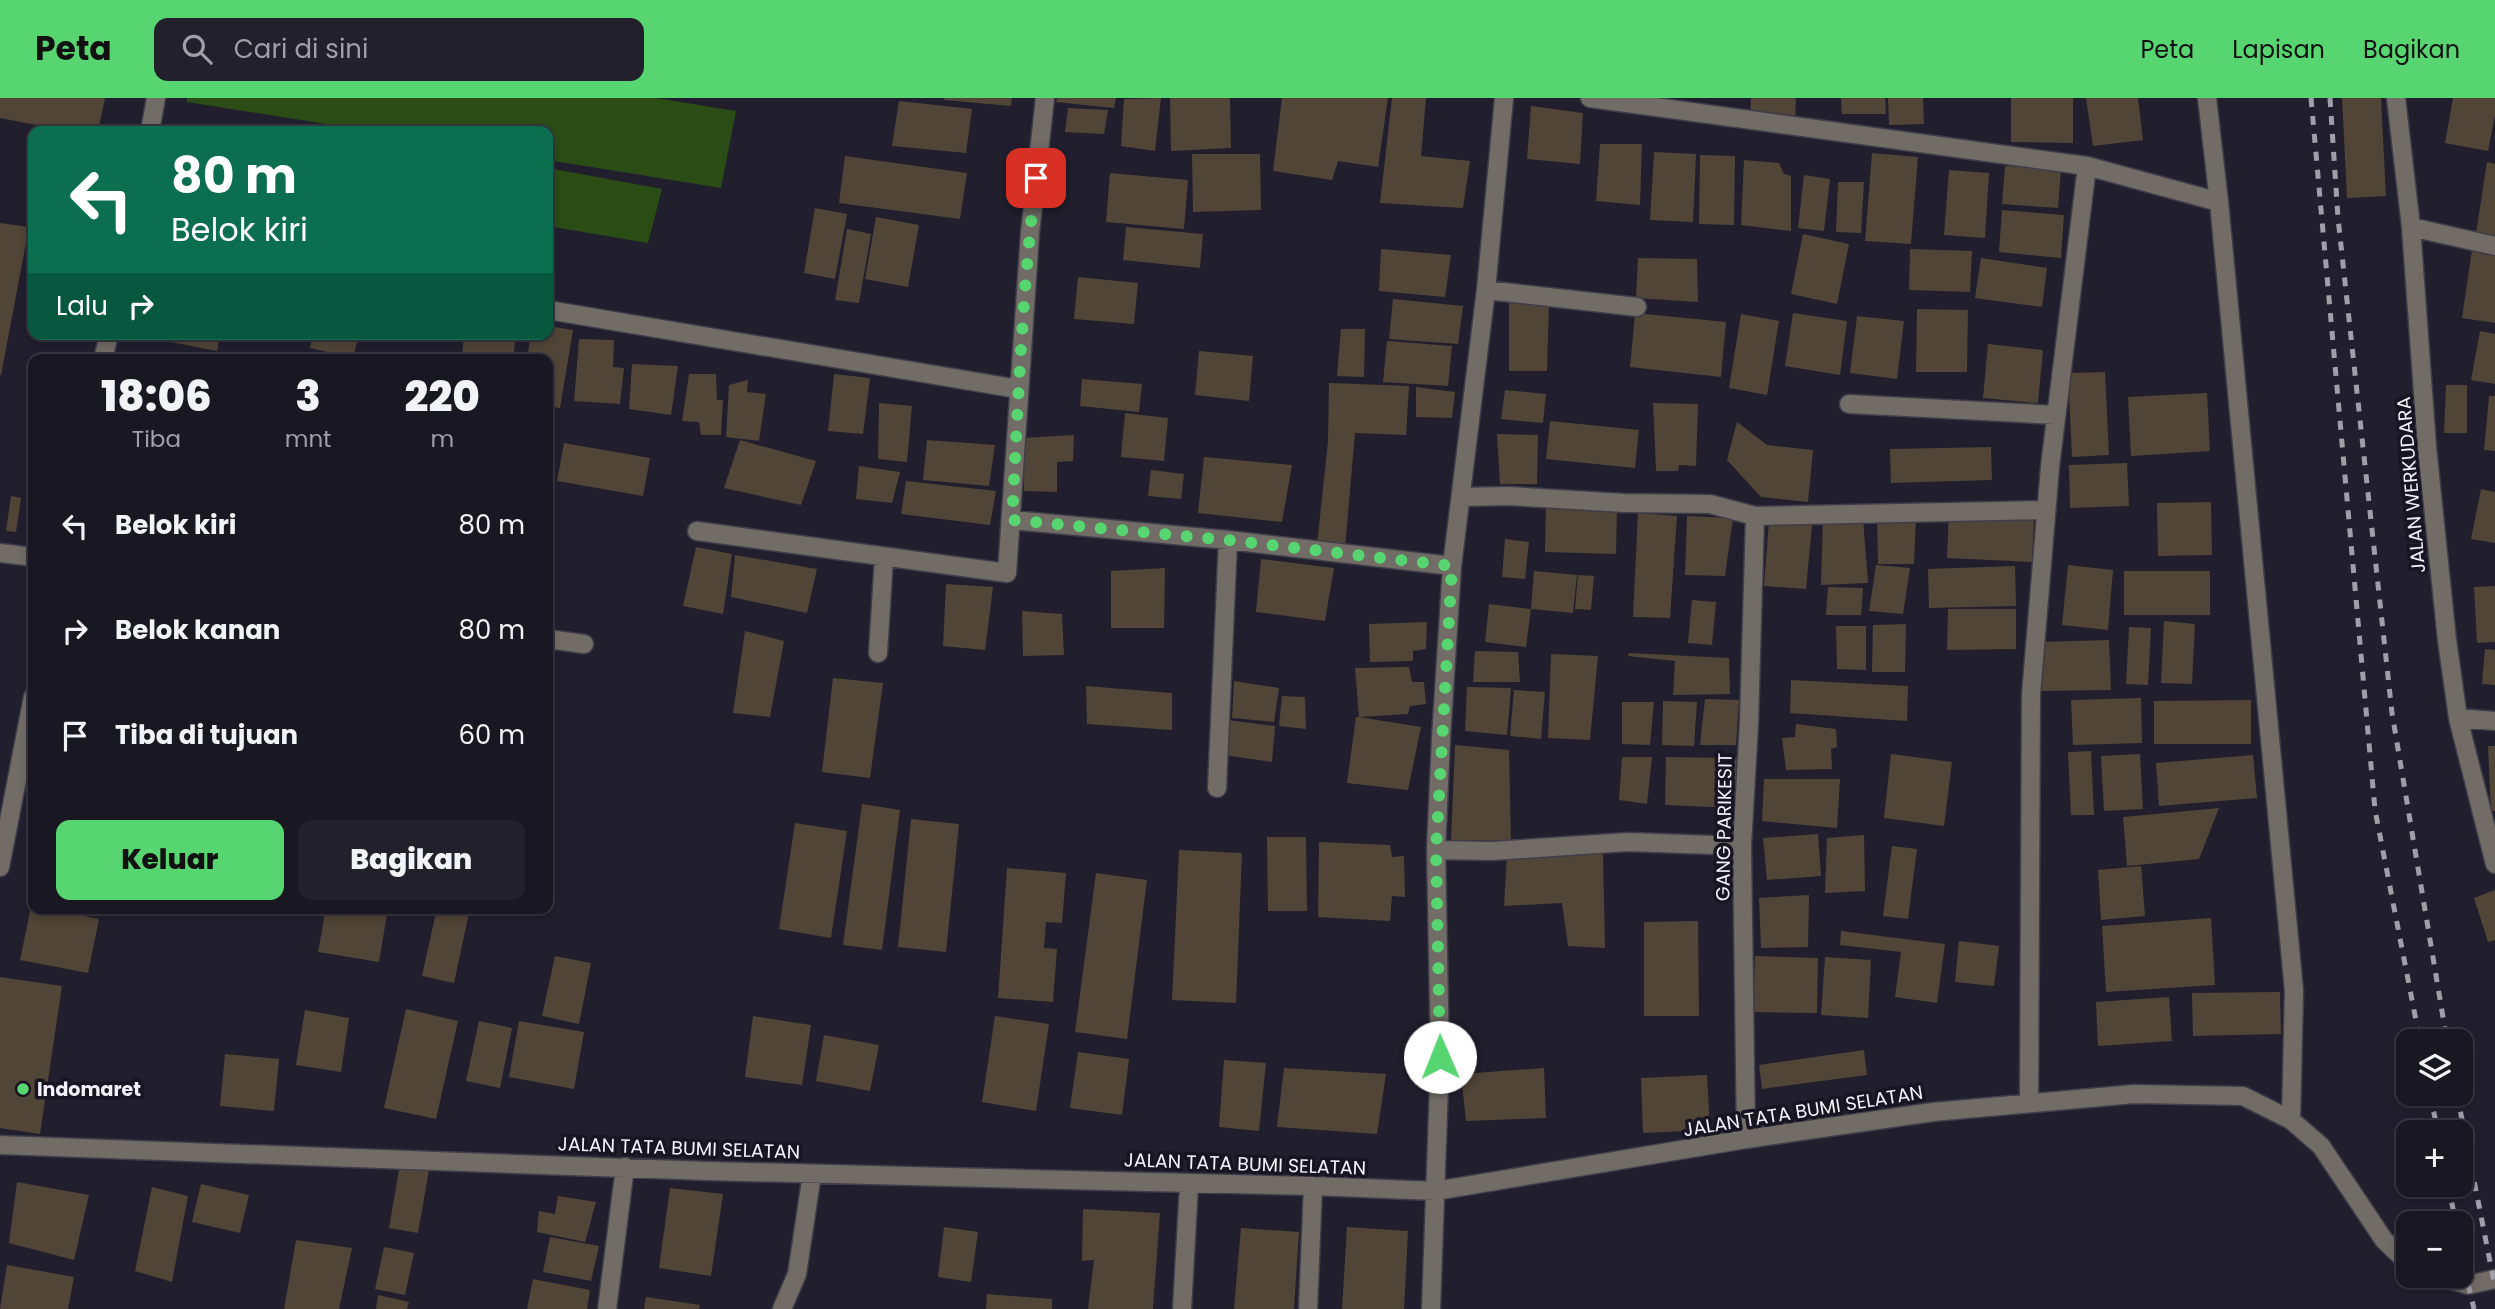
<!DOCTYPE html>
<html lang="id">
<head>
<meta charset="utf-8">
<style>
	body { margin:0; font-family:Poppins,sans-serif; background:#22202a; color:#f1f3f6; height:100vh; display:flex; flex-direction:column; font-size:26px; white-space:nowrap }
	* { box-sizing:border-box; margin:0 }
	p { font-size:23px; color:#9f9fa5 }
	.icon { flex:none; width:38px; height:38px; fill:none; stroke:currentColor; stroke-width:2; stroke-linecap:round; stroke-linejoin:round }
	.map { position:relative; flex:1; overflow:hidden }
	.side { position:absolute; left:28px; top:256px; width:525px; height:560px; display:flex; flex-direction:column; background:#191722; border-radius:14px; box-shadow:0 4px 10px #0003,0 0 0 2px #373640 }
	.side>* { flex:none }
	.hud { position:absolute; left:28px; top:28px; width:525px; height:214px; border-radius:14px; box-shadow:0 4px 10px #0003,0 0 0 2px #373640; background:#0b6e4f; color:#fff; overflow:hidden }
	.tools { position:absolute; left:2396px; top:931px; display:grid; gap:14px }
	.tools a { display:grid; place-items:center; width:77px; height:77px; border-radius:14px; background:#191722; box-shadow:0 4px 10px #0003,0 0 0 2px #373640; font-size:35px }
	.pin { position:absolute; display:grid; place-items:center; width:60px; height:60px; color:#fff; margin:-30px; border-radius:14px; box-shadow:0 4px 10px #0006 }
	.me { position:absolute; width:77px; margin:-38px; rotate:359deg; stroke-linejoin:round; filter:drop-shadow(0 0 5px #0008) }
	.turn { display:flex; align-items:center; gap:24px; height:147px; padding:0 28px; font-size:32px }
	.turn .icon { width:91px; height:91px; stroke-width:2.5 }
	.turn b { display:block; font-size:49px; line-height:60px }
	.then { display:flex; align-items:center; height:66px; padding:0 28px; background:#0003; gap:14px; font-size:26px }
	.eta { display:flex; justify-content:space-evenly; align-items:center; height:119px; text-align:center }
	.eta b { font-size:42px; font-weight:800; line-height:49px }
	.cta { display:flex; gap:14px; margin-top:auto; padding:14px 28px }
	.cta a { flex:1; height:80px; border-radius:14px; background:#57d570; color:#111; font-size:28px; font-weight:800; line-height:80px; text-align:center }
	.cta a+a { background:#22202a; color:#f1f3f6 }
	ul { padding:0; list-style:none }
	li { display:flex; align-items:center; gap:21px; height:105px; padding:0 28px }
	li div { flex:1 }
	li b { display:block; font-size:26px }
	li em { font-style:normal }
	header { display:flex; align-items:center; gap:42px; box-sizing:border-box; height:98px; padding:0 35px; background:#57d570; color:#111 }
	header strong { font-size:33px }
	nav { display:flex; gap:38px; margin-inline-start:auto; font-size:24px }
	.search { width:490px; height:63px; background:#22202a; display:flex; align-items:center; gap:18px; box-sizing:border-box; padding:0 24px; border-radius:14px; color:#9f9fa5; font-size:26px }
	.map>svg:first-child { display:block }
</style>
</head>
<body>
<header>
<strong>Peta</strong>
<div class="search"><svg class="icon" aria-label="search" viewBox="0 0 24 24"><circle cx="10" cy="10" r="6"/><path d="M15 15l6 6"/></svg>Cari di sini</div>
<nav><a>Peta</a><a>Lapisan</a><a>Bagikan</a></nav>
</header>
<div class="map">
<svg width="2495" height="1211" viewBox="0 0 2495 1211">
	<rect width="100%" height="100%" fill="#211f2d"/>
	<path fill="#2b4c15" d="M187,0H656L736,13L721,90L548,62V33H370L187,4Z
		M548,70L662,91L648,145L548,128Z"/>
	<path fill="#504537" d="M0,0H105L98,33H68L0,20Z
		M944,0H1012L1011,8L944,2Z
		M1057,0H1116L1114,10L1056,4Z
		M1161,0L1155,53L1121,48L1124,1Z
		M1170,0H1230L1231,50L1171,53Z
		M1282,0H1388L1378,69L1338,63L1332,82L1273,73Z
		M1392,0H1426L1421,58L1470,63L1463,110L1380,105Z
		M1751,0H1796L1795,21L1750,20Z
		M1841,0H1885L1886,16H1842Z
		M1888,0H1923L1924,26L1889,27Z
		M2011,0H2073V45L2011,44Z
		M2086,0H2138L2143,42L2093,48Z
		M2342,0H2381L2386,98L2347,100Z
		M2453,0H2495V17L2488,53L2445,45Z
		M899,3L972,11L966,55L892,48Z
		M1531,8L1583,15L1580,66L1527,61Z
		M1068,10L1108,12L1104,36L1065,34Z
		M1600,46H1642L1640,107L1596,103Z
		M1654,54L1696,56L1693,124L1650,122Z
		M1872,55L1918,59L1911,146L1865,143Z
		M1192,56H1260L1261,112L1193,114Z
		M1700,57L1735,58L1734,127L1699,126Z
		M845,58L967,75L960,121L839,105Z
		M1744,62L1779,65L1784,76L1791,78V133L1741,127Z
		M2487,64L2495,66V138L2476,135Z
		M2005,68L2061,71L2058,110L2002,106Z
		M1949,72L1989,75L1985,140L1944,137Z
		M1110,75L1188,82L1184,131L1106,124Z
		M1804,77L1830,81L1824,133L1798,130Z
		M1838,84H1864L1861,135L1836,134Z
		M815,110L847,116L835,181L804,175Z
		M2002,112L2064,117L2061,160L1999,154Z
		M876,119L919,127L908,189L865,181Z
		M0,125L29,129L1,277H0Z
		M1126,129L1203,136L1200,170L1123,162Z
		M847,131L871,136L859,205L835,202Z
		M1803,136L1849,146L1837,206L1791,196Z
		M1381,151L1451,157L1445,199L1379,193Z
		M1910,151L1972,153L1970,194L1909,192Z
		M2472,152L2495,155V225L2462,220Z
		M1638,160L1697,161L1698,204L1636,200Z
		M1981,160L2047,170L2042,209L1975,200Z
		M1078,179L1138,185L1134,226L1074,221Z
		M1509,199L1549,204L1547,273H1509Z
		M1393,201L1463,208L1458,246L1389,241Z
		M1917,211L1968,212L1967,274H1916Z
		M1635,215L1726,224L1721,279L1630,269Z
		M1793,215L1847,223L1840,277L1785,268Z
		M1741,216L1779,223L1767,297L1729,290Z
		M1857,218L1904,223L1897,281L1850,275Z
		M548,228L573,232L560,310L548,308V261H527L531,236H548Z
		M1341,231H1365L1364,279L1337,278Z
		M2480,233L2495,236V286L2471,282Z
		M156,236H220L217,253L155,241Z
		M313,236H359L353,260L310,250Z
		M464,236H516L513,261H462Z
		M579,241L614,242L613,269L624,270L620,306L574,303Z
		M1387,243L1452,248L1448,288L1383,284Z
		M1988,246L2043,252L2038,305L1983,300Z
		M1199,253L1253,258L1249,303L1195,297Z
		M632,266L678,268L671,317L629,311Z
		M2105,274L2109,357L2072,359L2068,275Z
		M689,276H716L717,302H723L721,337H701L699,324L682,323Z
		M834,276L870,280L863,336L828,333Z
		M1082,281L1142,286L1139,314L1080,308Z
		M748,282L747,294L766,296L759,343L726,339L729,287Z
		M1329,285L1409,288L1406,337L1355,335L1345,450L1317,447L1328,343Z
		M2446,287H2467V335H2444Z
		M1416,289L1455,294L1452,320L1416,319Z
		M1505,292L1546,296L1543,325L1501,321Z
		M2207,295L2210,353L2131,358L2128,299Z
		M2489,298H2495V353L2484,352Z
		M879,305L912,308L907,364L878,361Z
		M1653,305L1698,306L1696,368L1679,367L1678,373H1656Z
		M1125,315L1168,320L1164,363L1121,359Z
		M1550,323L1639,332L1635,370L1546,361Z
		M1737,324L1767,347L1813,352L1808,404L1761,399L1727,362Z
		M1497,336L1538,337L1537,386H1500Z
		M1074,337L1073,363L1057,364V394L1024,393L1023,340Z
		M740,342L816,363L801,407L724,390Z
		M927,342L995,347L989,388L923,382Z
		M564,345L650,360L643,398L557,383Z
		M1991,349L1992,382L1891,385L1890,351Z
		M1204,359L1292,367L1282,424L1198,415Z
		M2127,365L2129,408L2070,410L2069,367Z
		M859,368L900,374L892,405L856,401Z
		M1151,372L1184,376L1181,401L1148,398Z
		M906,383L996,393L990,427L901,416Z
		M2481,391L2495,394V445L2471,441Z
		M11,398L21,400L16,434L6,433Z
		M2211,404L2212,457L2158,458L2157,405Z
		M1546,409L1617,410L1616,456L1545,454Z
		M1638,415L1677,418L1670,520L1633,519Z
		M1949,415L2034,419L2032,464L1947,460Z
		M1877,417L1916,418L1914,466H1878Z
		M1687,418L1733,420L1725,478L1685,477Z
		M1823,419L1863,420L1868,485L1821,487Z
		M1769,423L1812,427L1806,491L1764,488Z
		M1505,441L1529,444L1525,481L1502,479Z
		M696,449L732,456L723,516L683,508Z
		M735,457L817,471L807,515L731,499Z
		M1261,461L1334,470L1325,523L1256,514Z
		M1876,467L1910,470L1903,516L1869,513Z
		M2068,467L2113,472L2108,532L2062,527Z
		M2015,468L2016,508L1929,510L1928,471Z
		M1165,470L1164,530H1111V473Z
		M1534,473L1577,477L1573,515L1531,511Z
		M2124,473H2210V517H2124Z
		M1578,477L1594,478L1591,512L1575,511Z
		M946,486L993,489L985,552L943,548Z
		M2495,488V544L2477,545L2474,489Z
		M1828,489L1863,490L1861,517H1826Z
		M1692,502L1716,504L1712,547L1688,545Z
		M1489,506L1531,511L1526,549L1485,544Z
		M1948,511H2016V551L1947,552Z
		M1022,513L1062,516L1064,557L1023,558Z
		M2164,523L2195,526L2192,586L2161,585Z
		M1427,524L1426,551L1413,553V563L1370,564L1369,526Z
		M1906,526L1905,574H1872L1873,527Z
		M1836,528H1866V572L1837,571Z
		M2129,529L2151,530L2148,587L2126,586Z
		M745,533L784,543L770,619L733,615Z
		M2109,542L2111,592L2042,593L2040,544Z
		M2485,551L2495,552V587L2482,586Z
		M1475,553L1518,554L1520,584H1473Z
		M1629,555L1729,560L1730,596L1673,597L1675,563L1628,558Z
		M1551,556L1598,558L1590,642L1548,640Z
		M1409,569L1412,584H1424L1426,606L1410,608L1408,616L1359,619L1421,629L1408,692L1347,685L1356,619H1359L1355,570Z
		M833,580L883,585L870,680L822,674Z
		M1791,582L1908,588L1907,623L1790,615Z
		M1234,583L1279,590L1274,624L1232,620Z
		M1086,588L1172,595V632L1087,626Z
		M1467,589L1511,590L1507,637L1465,633Z
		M1514,592L1545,594L1541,641L1510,638Z
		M1282,598L1305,599L1306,631L1279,628Z
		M2141,600L2142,645L2073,647L2071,602Z
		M1705,601L1739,602L1736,647H1700Z
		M2251,602V646H2154V603Z
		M1663,603L1697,604L1694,648L1662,647Z
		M1622,604H1654L1650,647L1622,646Z
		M1227,622L1275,628L1272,664L1224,657Z
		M1796,626L1836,631L1837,649L1831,651L1832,671L1786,672L1782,640L1795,639Z
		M1455,647L1509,652L1511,743L1451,742Z
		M2488,648H2495V713H2491Z
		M2091,653L2094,717H2071L2068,654Z
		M1891,656L1952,664L1944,728L1884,720Z
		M2140,656L2143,711L2104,713L2101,658Z
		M2253,657L2257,700L2159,708L2156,665Z
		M1622,659H1652L1647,706L1619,702Z
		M1666,659L1738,660L1736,710L1665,707Z
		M1764,681H1840L1837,730L1762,723Z
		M862,706L900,712L882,852L843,847Z
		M2219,710L2199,761L2127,768L2123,719Z
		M911,721L959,726L946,854L898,849Z
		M795,725L847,733L831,840L779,831Z
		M1818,736L1821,778L1767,782L1763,740Z
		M1864,737L1865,793L1825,795L1827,740Z
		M1267,739H1306L1307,813H1268Z
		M1319,744L1390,747L1392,759L1404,758L1405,799L1392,798L1390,823L1318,819Z
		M1892,748L1917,751L1908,821L1883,818Z
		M1179,752L1242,755L1236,905L1172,902Z
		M1603,755L1605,850L1568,848L1562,805L1504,808L1507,757Z
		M2141,768L2145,818L2101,822L2098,772Z
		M1007,770L1066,775L1062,825L1046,824L1044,850L1057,851L1053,904L998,900Z
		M1096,775L1147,782L1127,941L1075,934Z
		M2495,792V842L2488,844L2474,800Z
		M1809,797L1808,849L1761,850L1759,800Z
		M32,804L33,810H44L99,821L88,875L20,862Z
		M326,810H388L379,864L318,854Z
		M437,810H470L454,885L422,878Z
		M2211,820L2215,887L2106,894L2102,828Z
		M1698,823L1699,918H1644V824Z
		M1841,833L1945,846L1937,905L1895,899L1901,854L1840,847Z
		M1959,843L1999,848L1994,888L1955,884Z
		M555,858L591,865L579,926L542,918Z
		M1755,858L1818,860L1817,915L1753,914Z
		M1825,859L1871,862L1868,920L1821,917Z
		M0,879L62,888L40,1036L0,1030Z
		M2280,894L2281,936L2193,938L2192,895Z
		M2169,899L2172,943L2098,948L2096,904Z
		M406,911L458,923L436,1021L384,1010Z
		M305,912L349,920L341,974L296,967Z
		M753,918L811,927L802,987L745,979Z
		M995,918L1049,926L1036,1013L982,1004Z
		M479,923L512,930L500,990L466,983Z
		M519,923L584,934L574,991L509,979Z
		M824,937L879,947L870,993L816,983Z
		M1864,952L1867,977L1762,991L1759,967Z
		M1078,954L1129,961L1122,1017L1070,1010Z
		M225,956L279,961L274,1013L220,1008Z
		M1224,962L1266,965L1259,1033L1219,1029Z
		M1284,970L1386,976L1377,1036L1277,1029Z
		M1544,970L1546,1020L1466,1023L1461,976Z
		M1707,977L1710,1032L1643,1035L1641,980Z
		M400,1066L429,1072L418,1135L389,1130Z
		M17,1084L89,1097L74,1162L9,1145Z
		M201,1086L249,1097L240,1135L192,1124Z
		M152,1089L188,1098L172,1184L135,1173Z
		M670,1090L723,1096L711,1178L659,1170Z
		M558,1098L596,1104L585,1144L537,1134L539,1113L555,1116Z
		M1083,1111L1160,1115L1153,1211H1088L1094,1162L1082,1163Z
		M944,1129L978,1134L971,1184L938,1179Z
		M1347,1129L1408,1133L1404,1211H1342Z
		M1241,1130L1299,1134L1294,1211H1234Z
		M550,1139L599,1148L591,1183L543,1174Z
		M296,1142L352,1150L339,1211H284Z
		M384,1149L414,1155L405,1197L375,1191Z
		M7,1167L74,1179L68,1211H0Z
		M533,1181L590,1192L587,1211H527Z
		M987,1196L1052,1201V1211H986Z
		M378,1197L409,1204L407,1211H376Z
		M646,1199L700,1207L699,1211H644Z"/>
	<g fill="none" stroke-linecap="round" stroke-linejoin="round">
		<g stroke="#3e3d4a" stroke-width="21">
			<path id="minor" d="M1590,0L2087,68L2219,104
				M2207,0L2219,104L2294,893L2291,1022
				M2396,0L2411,129L2427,349L2447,542L2458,620L2495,766
				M150,33L156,0
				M2411,129L2495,148
				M1486,192L1637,209
				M548,212L1018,291
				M103,261L109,236
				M1849,306L2056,317
				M1461,399L1509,398L1624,405L1710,406L1755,418L2046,412
				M1012,422L1228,442L1452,468
				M697,433L1007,475L1030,135L1045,0
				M0,455L33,459
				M548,541L584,546
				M878,555L884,459
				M2458,620L2495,623
				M1217,690L1228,442
				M1436,752L1492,753L1628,744L1742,748
				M0,769L33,599
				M2029,1005L2031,597L2050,369L2087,68
				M1746,1041L1742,748L1749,625L1755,418
				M0,1047L707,1073L1313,1088L1435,1093L1746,1041L1933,1014L2134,996L2243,998L2291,1022L2321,1048L2384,1142L2408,1165
				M2439,1178L2468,1187L2495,1181
				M607,1211L625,1069
				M782,1211L797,1176L812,1076
				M1182,1211L1189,1086
				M1308,1211L1313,1088
				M1431,1211L1440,959L1436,752L1441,640L1452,468L1486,192L1504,0"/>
		</g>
		<use href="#minor" stroke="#716c65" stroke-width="18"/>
		<path stroke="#9f9ea9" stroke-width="5" stroke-dasharray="9 9" stroke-linecap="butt" d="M2311,0L2375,712L2420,943
			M2330,0L2338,120L2392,615L2447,943
			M2430,996L2438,1034
			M2457,996L2495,1189
			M2448,1087L2456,1125
			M2460,1151L2474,1211"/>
	</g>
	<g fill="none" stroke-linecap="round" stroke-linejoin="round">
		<path stroke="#57d570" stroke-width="12" stroke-dasharray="0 21.6" d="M1036,80C1022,194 1018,308 1012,422L1228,442L1452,468L1436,752L1440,959"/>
	</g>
	<circle fill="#57d570" stroke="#181523" stroke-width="2.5" cx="23" cy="991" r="7"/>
	<g text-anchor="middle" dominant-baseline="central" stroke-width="7" stroke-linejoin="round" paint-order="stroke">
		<g font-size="19" fill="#f3f2fc" stroke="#181523">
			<text transform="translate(2411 387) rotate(-95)">JALAN WERKUDARA</text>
			<text transform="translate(1724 729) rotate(-89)">GANG PARIKESIT</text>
			<text transform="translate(1803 1013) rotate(-9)">JALAN TATA BUMI SELATAN</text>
			<text transform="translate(679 1050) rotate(2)">JALAN TATA BUMI SELATAN</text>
			<text transform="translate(1245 1066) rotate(2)">JALAN TATA BUMI SELATAN</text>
		</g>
		<g font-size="19" font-weight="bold" fill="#f3f2fc" stroke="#181523" text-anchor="start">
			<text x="37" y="991">Indomaret</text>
		</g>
	</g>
</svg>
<div class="tools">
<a><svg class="icon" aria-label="layers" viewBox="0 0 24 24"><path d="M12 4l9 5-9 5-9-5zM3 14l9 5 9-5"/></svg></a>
<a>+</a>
<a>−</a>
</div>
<div class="pin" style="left:1036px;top:80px;background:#d93025"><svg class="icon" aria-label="arrive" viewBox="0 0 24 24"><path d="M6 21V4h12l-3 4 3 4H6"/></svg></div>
<svg class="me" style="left:1440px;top:959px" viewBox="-20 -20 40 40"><circle r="19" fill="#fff"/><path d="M0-13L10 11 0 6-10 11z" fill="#57d570"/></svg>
<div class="hud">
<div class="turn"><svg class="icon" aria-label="left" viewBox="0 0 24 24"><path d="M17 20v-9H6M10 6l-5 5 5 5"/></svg><div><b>80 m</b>Belok kiri</div></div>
<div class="then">Lalu<svg class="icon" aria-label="right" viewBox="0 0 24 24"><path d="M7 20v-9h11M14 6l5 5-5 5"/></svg></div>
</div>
<section class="side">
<div class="eta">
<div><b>18:06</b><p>Tiba</p></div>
<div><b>3</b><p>mnt</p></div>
<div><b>220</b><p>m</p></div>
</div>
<ul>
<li><svg class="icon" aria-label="left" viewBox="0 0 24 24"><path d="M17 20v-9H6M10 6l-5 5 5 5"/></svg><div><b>Belok kiri</b></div><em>80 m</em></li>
<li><svg class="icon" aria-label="right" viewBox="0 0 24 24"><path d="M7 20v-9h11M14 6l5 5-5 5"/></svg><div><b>Belok kanan</b></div><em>80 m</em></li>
<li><svg class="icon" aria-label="arrive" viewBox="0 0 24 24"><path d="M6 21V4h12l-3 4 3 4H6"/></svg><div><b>Tiba di tujuan</b></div><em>60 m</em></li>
</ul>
<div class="cta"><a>Keluar</a><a>Bagikan</a></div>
</section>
</div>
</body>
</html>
